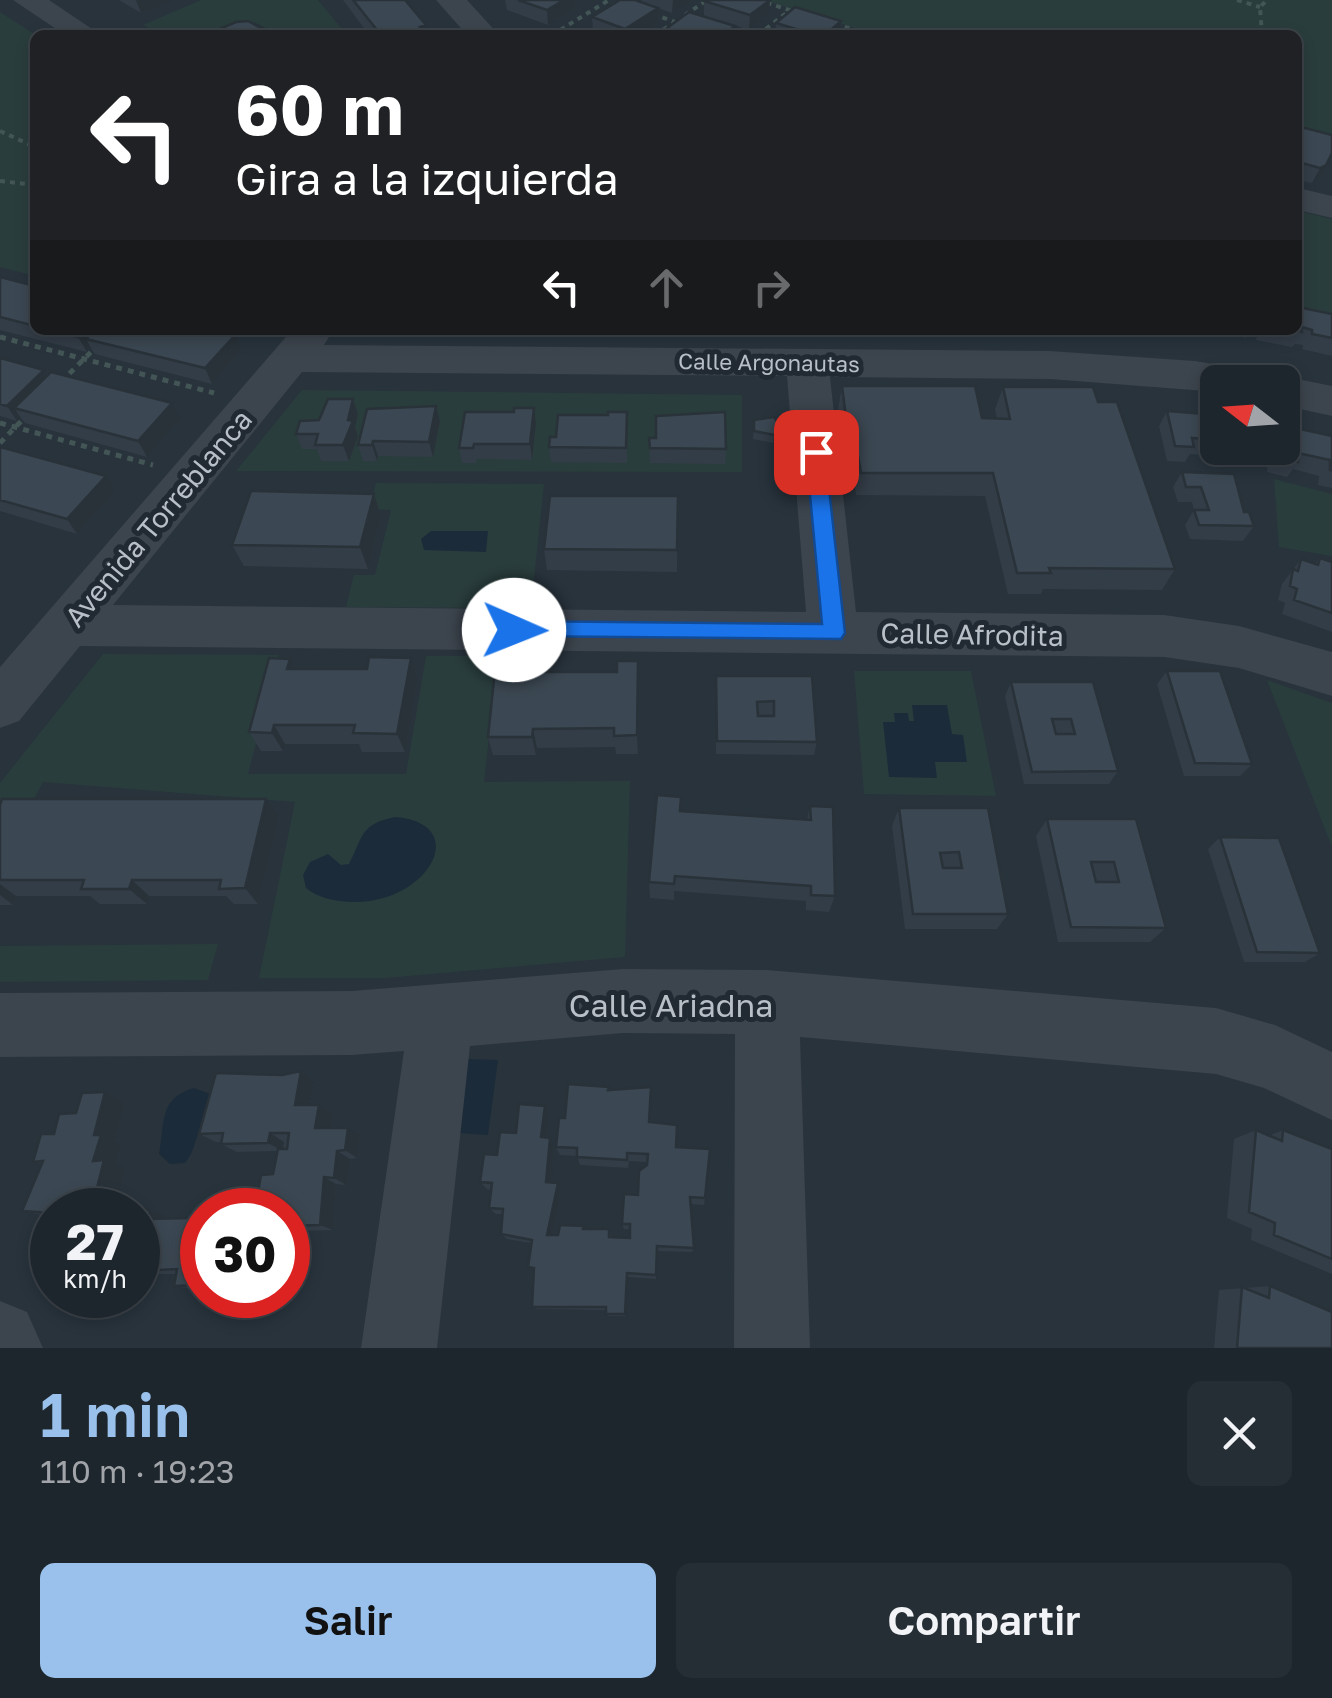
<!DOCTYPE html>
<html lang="es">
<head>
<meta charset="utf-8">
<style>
	body { margin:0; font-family:"Golos Text",sans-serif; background:#262e35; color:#f1f3f6; height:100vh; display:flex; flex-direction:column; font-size:38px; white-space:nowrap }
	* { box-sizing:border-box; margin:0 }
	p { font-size:32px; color:#a1a5aa }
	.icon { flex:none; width:55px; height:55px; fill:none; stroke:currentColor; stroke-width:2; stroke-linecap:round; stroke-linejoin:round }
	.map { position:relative; height:1348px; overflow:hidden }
	.details { display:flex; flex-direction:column; background:#1e262d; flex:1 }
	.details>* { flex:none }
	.banner { position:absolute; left:30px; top:30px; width:1272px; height:305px; border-radius:15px; box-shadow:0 5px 15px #0003,0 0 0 2px #3c4349; background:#202124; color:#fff; overflow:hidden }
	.needle { width:65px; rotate:287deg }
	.tools { position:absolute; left:1200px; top:365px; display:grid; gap:20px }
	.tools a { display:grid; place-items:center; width:100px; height:100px; border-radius:15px; background:#1e262d; box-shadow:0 5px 15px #0003,0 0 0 2px #3c4349; font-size:50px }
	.speed { position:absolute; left:30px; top:1188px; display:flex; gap:20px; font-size:50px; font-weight:700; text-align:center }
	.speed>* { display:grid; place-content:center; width:130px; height:130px; border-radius:50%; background:#1e262d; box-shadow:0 5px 15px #0003,0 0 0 2px #3c4349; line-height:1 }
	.speed small { font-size:25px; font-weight:400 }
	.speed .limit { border:15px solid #d22; background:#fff; color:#111 }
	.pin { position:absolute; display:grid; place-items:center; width:85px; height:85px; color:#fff; margin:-42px; border-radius:20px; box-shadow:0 5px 15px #0006 }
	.me { position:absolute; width:110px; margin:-55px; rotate:91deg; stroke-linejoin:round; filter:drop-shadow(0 0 8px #0008) }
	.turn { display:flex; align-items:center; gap:35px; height:210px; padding:0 40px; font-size:45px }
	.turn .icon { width:130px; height:130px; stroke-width:2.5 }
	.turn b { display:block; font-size:70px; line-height:85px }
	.lanes { display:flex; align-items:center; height:95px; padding:0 40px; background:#0003; justify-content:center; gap:50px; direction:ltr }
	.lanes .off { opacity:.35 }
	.round { display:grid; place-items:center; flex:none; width:105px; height:105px; border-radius:15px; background:#262e35 }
	.overview { display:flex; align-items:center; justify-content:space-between; height:170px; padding:0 40px }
	h1 { font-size:60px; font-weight:600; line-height:75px; color:#99c1eb }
	.button { display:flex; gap:20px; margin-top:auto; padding:20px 40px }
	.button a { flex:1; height:115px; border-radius:15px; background:#99c1eb; color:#111; font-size:40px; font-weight:600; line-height:115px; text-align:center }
	.button a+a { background:#262e35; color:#f1f3f6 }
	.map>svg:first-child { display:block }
</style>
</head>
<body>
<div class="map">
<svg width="1332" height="1348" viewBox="0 0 1332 1348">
	<rect width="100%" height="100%" fill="#28333c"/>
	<path fill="#2a3d3d" d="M201,0H318L347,35H280L254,22C220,36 177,44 143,25Z
		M763,0H1332V141L1298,133V35H878Z
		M0,12L36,35L35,276L0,267Z
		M1298,211L1332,219V322L1298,315Z
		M302,390L742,395V472L236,471Z
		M1274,479L1332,494V556L1279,547Z
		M376,483L544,484L531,608L346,607L354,575H375L391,510L369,509Z
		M103,654L279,655L248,774H406L426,656H498L484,782L630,781L625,957L386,978H259L295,802L43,782L0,864V783Z
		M854,671H971L996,796L864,794Z
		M1267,680L1332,703V847Z
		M218,944L208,980L0,982V946Z"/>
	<path fill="#1c2b39" d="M431,531H488L486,552L424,550L421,539Z
		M912,705H947L952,734L963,735L967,762H935L937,778L889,777L883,722H895L894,713H908L909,721H914Z
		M395,817C473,823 429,905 350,902C334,901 318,898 306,888L303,875L310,862L328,854L341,865L349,864C363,837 360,824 395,817Z
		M468,1059L498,1060L488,1135L458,1133Z
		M194,1088L211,1094L207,1122C193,1135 197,1149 185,1163L170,1164L159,1154C165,1124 158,1098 194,1088Z"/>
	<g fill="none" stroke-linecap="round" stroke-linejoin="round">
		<path stroke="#435555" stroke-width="4" stroke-dasharray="5 5" stroke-linecap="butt" d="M757,0L799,13
			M1237,0L1260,7
			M653,14L675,22
			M685,15L707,0
			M835,24L872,35
			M728,30L743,35
			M552,35L609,0
			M655,35L675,22
			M758,35L790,10
			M1262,35L1260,7L1267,0
			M0,131L35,147
			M0,181L35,185"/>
		<path stroke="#435555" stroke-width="5" stroke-dasharray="6 6" stroke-linecap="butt" d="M0,337L214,393
			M61,382L98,345
			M0,423L153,465
			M0,443L27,415"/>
		<path fill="#3c444d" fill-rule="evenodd" d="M13,0H49L101,35H65Z
			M436,0H467L499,35H467Z
			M1298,188L1332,196V218L1298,210Z
			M292,330H333L324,345L1050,351L1195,361L1260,372L1266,381L1282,376L1332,386V416L1282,405V382H1218V392L1050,379L830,377L856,612L1164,615L1239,626L1332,652V696L1239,668L1164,657L80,646L19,721L0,728V667ZM302,372L787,376L806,612L113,605Z
			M623,969L767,970L1216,1008L1275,1025L1332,1052V1120L1264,1088L1216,1074L800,1037L810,1348H734L735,1034L623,1033L470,1046L437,1348H361L404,1051L352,1055L0,1057V993L352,991Z
			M0,1301L27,1312L43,1348H0Z"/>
	</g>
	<path fill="#333d47" d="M119,0H175L141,13Z
		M343,0H405L428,35H369Z
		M505,0H575V8L548,25L507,10Z
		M641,0H692L672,13L658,8V23L640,35H600L593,32L592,17L642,2Z
		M704,1L769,14L749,30L704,16Z
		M841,21L840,35H775L776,23Z
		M735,26L734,35H667V28Z
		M1298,134L1332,135L1318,180L1312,183L1298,180Z
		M0,277L35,286V330H218L236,334L242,350L212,384L95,354L91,348L87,352L0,330Z
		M1332,314V356L1302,349L1303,345L1295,344L1292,347L1256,340L1257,336L1248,334L1246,338L1231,334V330H1298Z
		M0,358L44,370L47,375L180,419L147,457L25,423L21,418L17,421L0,416Z
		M842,386L982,418L997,419L995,409L1003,387L1098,402L1175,569L1162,590L1043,589L1041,594H1008L985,496L856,495L853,472H845L838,409Z
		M436,406L440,421L433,457L378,456L377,461H363L358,445Z
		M1167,411L1218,415V448H1244L1245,452L1235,467L1216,465L1214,456L1190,454L1185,462L1167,461L1159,426Z
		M627,412V463L551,462L549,447L556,437L608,415Z
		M358,414L355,427L358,436L349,461H321L317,449H302L296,434L319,420Z
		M754,420L781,427L780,435L773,443L753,439Z
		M536,424L532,460L477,459L476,463H462L459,448Z
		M1332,436V488L1318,485L1319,476L1293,469L1287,477L1267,472L1269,448H1282Z
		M649,438L726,449L725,464L650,463Z
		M0,447L115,491L77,534L0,511Z
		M1182,472L1244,512L1254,526L1243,541L1190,539L1185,525L1194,510L1192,502H1178L1173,487Z
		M374,494L381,516L368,569L244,566L232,545Z
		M678,496L677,572L547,570L544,549Z
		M1320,558L1332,562V632L1282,614L1285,603L1278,600L1282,584L1301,559L1315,564Z
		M411,658L418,678L405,752H362L359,744H285L283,751H261L249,732L367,669Z
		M1167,671L1252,764L1240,776H1184L1157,684Z
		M541,672L639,681L638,754H616L615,747L537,748L536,755H493L488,737Z
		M716,676H812L817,742L814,755L716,754Z
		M1011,682H1093L1118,771L1109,784H1024L1005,696Z
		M681,797V811L807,820L810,806L835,896L829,912L806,910V901L674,891V900L650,898L649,882Z
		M0,805L279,816L258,904H234L226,896H149L147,904H100L90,896H16L13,905H0Z
		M899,808H988L1008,914L997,929H905L892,826Z
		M1047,819H1136L1166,928L1150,942H1058L1036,836Z
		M1220,837L1320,953L1305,962H1244L1208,849Z
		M301,1071L314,1082L310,1105H319L332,1114L329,1128L360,1136L357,1158L350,1159L346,1185L336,1184L333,1230L297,1231L293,1256H288V1210L256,1203L273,1174L277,1151L237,1152L221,1144V1142H216L199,1134L282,1075Z
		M651,1087L650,1122L676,1147L705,1198L704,1205L690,1204L694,1248L692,1252L657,1251L656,1279L628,1277L626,1316H608L606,1314V1310L537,1309L532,1307L534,1270L528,1267L531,1243L507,1239L501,1234L502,1214H496L489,1208L491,1190L487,1189L480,1182L497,1155L516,1133L545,1106L549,1116L547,1138H550L554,1146L551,1183H558L562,1190L553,1235H558L584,1226L586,1229L611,1234V1238H630V1229H624L622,1224L638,1195L647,1162L629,1161L628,1168L580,1165L577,1156L560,1155L556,1147L565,1118L609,1090Z
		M105,1092L125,1102L115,1141L121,1143L116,1164L125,1168L119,1194L111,1195L109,1203H128L170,1216L169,1219L191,1218L202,1213V1289H193L174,1286L176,1274H154L152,1287L138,1288V1210H52V1217L22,1211L42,1164L33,1162L54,1134L76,1113Z
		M1256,1130L1269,1136L1283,1130L1332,1149V1274L1251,1240L1252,1229L1227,1218L1234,1139Z
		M1270,1286L1332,1348H1214L1219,1290Z"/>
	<path fill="#293239" d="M136,0H175L141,13Z
		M564,0H575V8L548,25L547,10Z
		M673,0H692L672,13Z
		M770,0L769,14L749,30L750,15Z
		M658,8V23L640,35H626L625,29Z
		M841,21L840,35H825Z
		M426,25L428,35H389L420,27Z
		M735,26L734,35H723Z
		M1326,165L1318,180L1312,183L1320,168Z
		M85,330H109L86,339L91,348L87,352L78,337Z
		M236,334L242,350L212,384L205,368Z
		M44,370L54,385L14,408L21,418L17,421L7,406Z
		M353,399L358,414L355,427L358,436L349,461L343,445Z
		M172,403L180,419L147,457L138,441Z
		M436,406L440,421L433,457L429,442Z
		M534,408L536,424L532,460L530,444Z
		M781,427L780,435L773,443L774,435Z
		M373,441L378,456L377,461L372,445Z
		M106,476L115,491L77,534L67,519Z
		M374,494L381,516L368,569L360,547Z
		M411,658L418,678L405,752L397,734Z
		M290,659L300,679L287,669Z
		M638,661L639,681L638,754L637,735Z
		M274,725L285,744L283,751L272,733Z
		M533,729L537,748L536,755L532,737Z
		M266,799L279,816L258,904L245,888Z
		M132,880L149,896L147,904L129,889Z
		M0,884L16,896L13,905L0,895Z
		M301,1071L314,1082L308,1115L295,1105Z
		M105,1092L125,1102L115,1141L121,1143L116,1164L125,1168L119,1194L97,1188L93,1161L94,1135Z
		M319,1105L332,1114L328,1137L315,1128Z
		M545,1106L549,1116L546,1146L541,1137Z
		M348,1128L360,1136L357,1158L345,1150Z
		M270,1133L284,1142L283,1151L268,1143Z
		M550,1138L554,1146L551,1189L546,1182Z
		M337,1151L350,1159L346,1185L334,1178Z
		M324,1177L336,1184L333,1230L320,1225Z
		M558,1183L562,1190L552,1240L547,1235Z
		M89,1188L111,1195L107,1210H83Z
		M128,1203L148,1209L146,1217L126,1210Z
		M150,1210L170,1216L168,1225L148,1219Z
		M288,1228L297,1231L293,1256L288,1254Z
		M138,1271L154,1274L152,1287L138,1285Z
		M627,1273L628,1277L626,1316L625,1314Z"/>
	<path fill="#3b4752" stroke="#293239" stroke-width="2.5" fill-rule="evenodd" d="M353,0H405L426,25L420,27L423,30L381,35Z
		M518,0H564L547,10Z
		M620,0H635L658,8L625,29L592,17Z
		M706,0H770L750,15L704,1Z
		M795,7L841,21L825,35H816L776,23Z
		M689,12L735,26L723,35H690L667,28Z
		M248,21L274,35H214L210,33L236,22Z
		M867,30L885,35H861Z
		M1305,128L1332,135V153L1326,165L1320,168L1298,162V134L1299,131Z
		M0,277L35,286V326L0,317Z
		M1298,307L1332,314V338L1312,334V330L1302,327V332L1294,330H1298Z
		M52,330H85L78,337Z
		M95,330H218L236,334L205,368L86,339Z
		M0,358L44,370L7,406L0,404Z
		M51,372L172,403L138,441L14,408Z
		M842,386H975L982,418L1010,419L1003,387H1093L1098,402H1117L1175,569L1049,568L1051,573H1017L993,473H861L857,450H850Z
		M328,399H353L348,420L353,421L343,445H315L318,434H296L300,421L319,420Z
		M436,406L429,442L373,441L372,445H358L367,409Z
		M514,408H534L530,444H474L473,448H459L465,412H514Z
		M1167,411L1218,415V440L1192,438L1194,447L1175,446Z
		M608,412H627L626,448L549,447L550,437H556L558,415H608Z
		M725,412L726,449L650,448L649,438H656V416Z
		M774,417L781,427L774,435L754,431V420Z
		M1282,425L1332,436V470H1330V460L1298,453V462L1277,457L1278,448H1282Z
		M0,447L106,476L67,519L0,500Z
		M1225,448H1244L1245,452L1225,450Z
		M1182,472L1234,474L1244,512H1249L1254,526L1199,525L1194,510H1209L1201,487H1186Z
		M251,491L374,494L360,547L232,545Z
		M550,496H678L677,550L544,549Z
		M1320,558L1332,562V613L1294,600L1297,589L1290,586L1293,569L1298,571L1301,559L1318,565Z
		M369,657L411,658L397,734L353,733L355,725H274L272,733L249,732L269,658L290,659L287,669H367Z
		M496,660H539L537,672H617V661H638L637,735L614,736V728L533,729L532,737H488Z
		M1167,671H1220L1252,764L1195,763Z
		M716,676H812L817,742L717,741ZM774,701V716H758L757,702Z
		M1011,682H1093L1118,771L1032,772ZM1052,719H1071L1075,734H1056Z
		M657,795L681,797L680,811L811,820L810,806L833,807L835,896L811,895V886L675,876L674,884L649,882Z
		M2,799H266L245,888L219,889L221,880H132L129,889H81L84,880H0V805Z
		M899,808H988L1008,914H913ZM959,852L962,868H943L940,853Z
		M1047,819H1136L1166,928L1071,927ZM1091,862H1114L1119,882H1096Z
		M1220,837L1279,838L1320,953L1257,952Z
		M301,1071L295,1105H319L315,1128H348L345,1150L337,1151L334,1178L324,1177L320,1225L288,1226V1210H261L263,1202L256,1203L261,1175L273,1174L278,1149H287L289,1133H270L268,1143L221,1144L223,1133L199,1134L216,1073L282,1075Z
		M568,1084L609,1087L608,1090L651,1087L649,1122L677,1125L676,1147L710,1149L705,1198L690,1197L694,1248L657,1246L656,1275L627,1273L625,1314H606V1307H532L534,1268L528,1267L532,1240L501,1234L503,1209L489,1208L492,1183L480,1182L484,1154L497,1155L500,1132L516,1133L519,1104L545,1106L541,1137L550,1138L546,1182L558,1183L547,1235H558L560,1225L584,1226L583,1229H609V1237L630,1238V1224H622L624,1194L638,1195L639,1171L647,1165L648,1154L627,1153V1160L577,1157V1148L556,1147L559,1118H565Z
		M105,1092L94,1135H101L93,1161L104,1160L97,1188H89L83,1210H52V1213L22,1211L43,1161L33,1162L41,1134H54L59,1114L76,1113L82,1093Z
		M1256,1130L1282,1141L1283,1130L1332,1149V1259L1274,1235L1275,1223L1249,1212Z
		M102,1203H128L126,1210H101Z
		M138,1210H150L148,1219L191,1218V1213H202V1285L174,1286L177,1269L138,1271Z
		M1270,1286L1332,1312V1348H1237L1242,1287L1269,1298Z"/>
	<path fill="#1a73e8" stroke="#114b97" stroke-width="2.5" d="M816,445L825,452L845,633L841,639L506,636L502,630L506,623L514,621L822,624L806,452Z"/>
	<g text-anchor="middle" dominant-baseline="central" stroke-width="10" stroke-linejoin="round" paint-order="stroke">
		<g font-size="22" fill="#b8bfc7" stroke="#212932">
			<text transform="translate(769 362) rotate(1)">Calle Argonautas</text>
		</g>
		<g font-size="28" fill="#b8bfc7" stroke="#212932">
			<text transform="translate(158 518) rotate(-50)">Avenida Torreblanca</text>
			<text transform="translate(972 634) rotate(1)">Calle Afrodita</text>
		</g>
		<g font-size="32" fill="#b8bfc7" stroke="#212932">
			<text x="671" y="1005">Calle Ariadna</text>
		</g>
	</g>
</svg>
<div class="tools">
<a><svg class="needle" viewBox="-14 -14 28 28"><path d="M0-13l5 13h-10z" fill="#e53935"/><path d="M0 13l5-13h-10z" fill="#a1a5aa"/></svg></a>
</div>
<div class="speed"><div>27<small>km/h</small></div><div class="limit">30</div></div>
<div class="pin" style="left:816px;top:452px;background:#d93025"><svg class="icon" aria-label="arrive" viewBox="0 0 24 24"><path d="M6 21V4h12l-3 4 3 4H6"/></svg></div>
<svg class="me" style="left:514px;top:630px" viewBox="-20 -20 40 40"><circle r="19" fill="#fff"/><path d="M0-13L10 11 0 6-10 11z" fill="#1a73e8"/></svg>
<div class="banner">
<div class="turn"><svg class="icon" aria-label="left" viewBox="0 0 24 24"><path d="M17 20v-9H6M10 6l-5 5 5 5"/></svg><div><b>60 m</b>Gira a la izquierda</div></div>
<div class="lanes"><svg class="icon" aria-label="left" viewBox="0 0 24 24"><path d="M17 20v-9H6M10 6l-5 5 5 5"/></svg><svg class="icon off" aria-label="ahead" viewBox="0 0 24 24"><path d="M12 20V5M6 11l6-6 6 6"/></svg><svg class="icon off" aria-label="right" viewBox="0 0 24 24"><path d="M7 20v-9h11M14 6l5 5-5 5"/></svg></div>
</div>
</div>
<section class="details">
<div class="overview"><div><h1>1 min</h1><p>110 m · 19:23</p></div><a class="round"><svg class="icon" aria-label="close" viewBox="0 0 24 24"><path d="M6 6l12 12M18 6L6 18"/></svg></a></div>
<div class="button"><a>Salir</a><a>Compartir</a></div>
</section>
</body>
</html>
